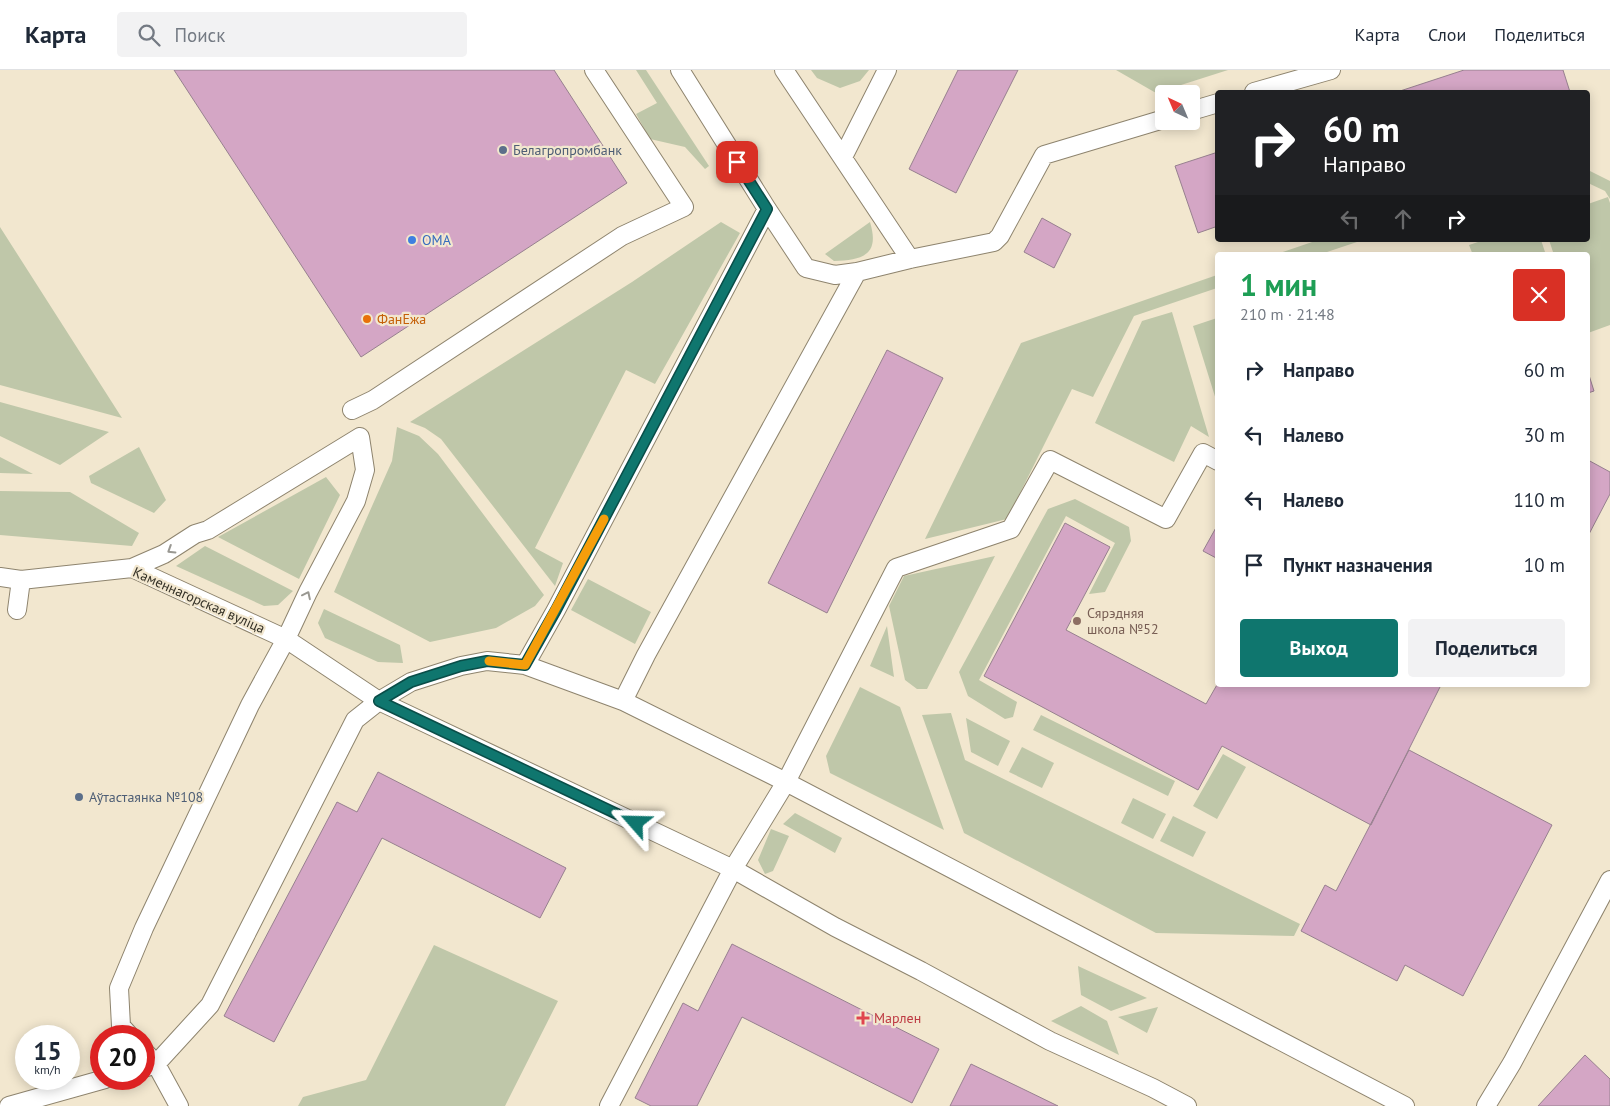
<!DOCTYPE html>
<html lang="ru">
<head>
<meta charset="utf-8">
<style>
	body { margin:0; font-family:"PT Sans",sans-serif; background:#f2f2f3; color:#1f2937; height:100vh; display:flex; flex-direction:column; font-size:19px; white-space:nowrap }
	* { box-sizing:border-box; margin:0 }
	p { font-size:16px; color:#747a83 }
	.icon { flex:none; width:28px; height:28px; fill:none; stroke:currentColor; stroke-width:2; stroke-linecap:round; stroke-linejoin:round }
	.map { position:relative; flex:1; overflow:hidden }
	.details { position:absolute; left:1215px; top:182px; width:375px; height:435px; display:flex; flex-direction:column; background:#fff; border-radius:5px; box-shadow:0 2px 12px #0003 }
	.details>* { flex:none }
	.hud { position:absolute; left:1215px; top:20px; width:375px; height:152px; border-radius:5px; box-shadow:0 2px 12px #0003; background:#202124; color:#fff; overflow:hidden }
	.needle { width:32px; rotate:316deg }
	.tools { position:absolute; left:1155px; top:15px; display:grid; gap:10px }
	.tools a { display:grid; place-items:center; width:45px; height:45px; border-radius:5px; background:#fff; box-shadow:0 2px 12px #0003; font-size:25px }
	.speed { position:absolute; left:15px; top:955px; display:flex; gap:10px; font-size:25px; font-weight:700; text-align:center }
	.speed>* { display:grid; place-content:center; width:65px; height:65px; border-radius:50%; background:#fff; box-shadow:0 2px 12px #0003; line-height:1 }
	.speed small { font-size:12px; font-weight:400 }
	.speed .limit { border:8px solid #d22; background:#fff; color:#111 }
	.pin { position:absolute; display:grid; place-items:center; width:42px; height:42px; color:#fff; margin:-21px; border-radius:10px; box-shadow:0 2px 8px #0006 }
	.me { position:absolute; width:55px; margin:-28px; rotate:295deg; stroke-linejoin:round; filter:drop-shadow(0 0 4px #0008) }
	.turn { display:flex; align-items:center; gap:18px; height:105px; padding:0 25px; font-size:22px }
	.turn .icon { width:65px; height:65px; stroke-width:2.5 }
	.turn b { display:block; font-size:35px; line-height:42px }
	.lanes { display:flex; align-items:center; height:48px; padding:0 25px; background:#0003; justify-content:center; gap:25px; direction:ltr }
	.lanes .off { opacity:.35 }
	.round { display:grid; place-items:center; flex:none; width:52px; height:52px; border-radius:5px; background:#f2f2f3 }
	.overview { display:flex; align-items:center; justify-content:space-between; height:85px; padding:0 25px }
	h1 { font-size:30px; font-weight:800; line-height:38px; color:#1e9e55 }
	.action { display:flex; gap:10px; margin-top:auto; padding:10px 25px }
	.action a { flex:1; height:58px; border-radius:5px; background:#0f766e; color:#fff; font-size:20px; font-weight:800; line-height:58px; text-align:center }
	.action a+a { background:#f2f2f3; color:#1f2937 }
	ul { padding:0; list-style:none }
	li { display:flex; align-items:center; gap:15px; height:65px; padding:0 25px }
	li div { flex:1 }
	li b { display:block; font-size:19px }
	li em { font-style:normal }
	header { display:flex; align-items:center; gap:30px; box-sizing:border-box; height:70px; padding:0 25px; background:#fff; border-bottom:1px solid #e0e1e3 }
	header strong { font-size:24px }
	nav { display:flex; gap:28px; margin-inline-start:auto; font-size:18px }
	.search { width:350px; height:45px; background:#f2f2f3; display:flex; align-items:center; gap:12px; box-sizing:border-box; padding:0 18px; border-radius:5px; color:#747a83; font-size:19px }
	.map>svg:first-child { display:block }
</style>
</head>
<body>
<header>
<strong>Карта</strong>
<div class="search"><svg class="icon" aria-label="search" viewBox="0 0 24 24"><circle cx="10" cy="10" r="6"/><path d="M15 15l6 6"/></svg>Поиск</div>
<nav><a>Карта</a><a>Слои</a><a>Поделиться</a></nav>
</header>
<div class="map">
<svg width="1610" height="1036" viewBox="0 0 1610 1036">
	<rect width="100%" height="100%" fill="#f2e7cf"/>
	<path fill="#bfc7a9" d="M636,0H646L709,96L705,99L685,77L650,69L636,44L657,33Z
		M811,0H869L860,11L840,18L817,8Z
		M1116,0H1228L1156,23Z
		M1588,100L1610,111V129L1605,121L1588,113Z
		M1608,127L1610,133V255L1588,263V185H1554L1549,170H1588V134Z
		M721,152L740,163L655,314L626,300L535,478L563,493L555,516L441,369L425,358L410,352L632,212Z
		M870,152C880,185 863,190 834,191L825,184Z
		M0,157L122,348L0,315Z
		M1318,170H1363L1318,185H1274Z
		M1484,170H1541L1546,185H1473L1469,175Z
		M1217,205V218L1134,246L1093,327L1072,319L1007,449L925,469L1021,273Z
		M1172,242L1209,367L1191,356L1174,392L1095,353L1142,251Z
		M1217,248H1218L1217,333L1193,256Z
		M0,332L109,362L60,395L0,366Z
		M397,357L419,366L438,384L544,525L535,536L496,558L430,572L334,522L392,391Z
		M139,377L166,430L154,443L91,413L89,406Z
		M0,387L33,404L0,403Z
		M326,407L340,425L299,509L218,467Z
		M0,421L70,422L139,463L132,476L0,465Z
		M1075,429L1129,457L1131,471L1105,522L1089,524L1115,473L1066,446L979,610L1017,632L1013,647L1005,649L968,626L959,602L1048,439Z
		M205,476L293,521L278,535L264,536L176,496Z
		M995,486L927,619H917L905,610L889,536L904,506Z
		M588,509L651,542L635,574L571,540Z
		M324,539L400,575L403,593L378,592L325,568L318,553Z
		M887,556L894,607L870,596Z
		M860,617L900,637L944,760L830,703L826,686Z
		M951,643L965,690L1300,854L1294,866L1156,863L964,763L922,645Z
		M1041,645L1175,711L1168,726L1033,660Z
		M966,648L1010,671L998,696L971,682Z
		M1022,677L1054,693L1042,718L1009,702Z
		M1223,684L1246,697L1217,749L1193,736Z
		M1133,728L1166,744L1153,769L1121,753Z
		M795,743L842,768L835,783L783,754Z
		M1173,746L1206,762L1193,787L1160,771Z
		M771,759L789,766L773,801L765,804L758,790Z
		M434,875L558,931L505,1036H298L303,1027L366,1010Z
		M1078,896L1147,928L1111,941L1081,925Z
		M1081,936L1107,951L1119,985L1051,951Z
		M1158,937L1147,963L1118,947Z"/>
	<path fill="#d4a6c5" stroke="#97808f" d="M174,0H554L627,113L361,287Z
		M958,0H1018L956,123L909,99Z
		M1464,0H1563L1570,22H1397Z
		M1218,82V156L1198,163L1175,96Z
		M1042,148L1071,164L1054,198L1024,182Z
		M887,280L943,308L827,543L768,513Z
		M1588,302L1594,321L1588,323Z
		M1588,390L1610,402V424L1588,466Z
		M1065,453L1110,477L1066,560L1206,634L1218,613V615H1441L1371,755L1222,676L1198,720L984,606Z
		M1218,454V489L1203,481Z
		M1409,680L1552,755L1463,926L1405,895L1397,911L1301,861L1325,815L1336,821Z
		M378,702L566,798L540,848L382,768L274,972L224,946L337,732L357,742Z
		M732,874L939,979L912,1033L742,947L697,1036H651L635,1028L683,933L698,941Z
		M1585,985L1610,1009V1036H1538Z
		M971,994L1023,1019L1058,1036H950Z"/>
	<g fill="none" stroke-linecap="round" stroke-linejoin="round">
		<g stroke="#8e846e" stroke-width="20">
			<path id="service" d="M680,0L767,139L806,198L835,205L857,202L910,189L994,172L1000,166L1044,85L1164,49
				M784,0L910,189
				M1254,22L1331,0
				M1191,41L1218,33
				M843,87L887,0
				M352,340L373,330L622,166L684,137L594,0
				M0,507L21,510L132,498L286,569L379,631L733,799L835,857L921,901L1050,971L1153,1018L1187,1036
				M17,540L21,510
				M525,595L556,540L767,139
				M623,631L646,585L857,202
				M130,966L121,956L119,918L144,858L250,635L286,569L308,522L356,431L365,400L360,367L208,460L195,464L164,484L132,498
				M144,981L156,994L179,1036
				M144,998L156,994L210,935L355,650L379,631L411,612L461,596L487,591L525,595L623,631L786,712L1405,1036
				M9,1036L105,1009
				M609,1036L733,799L786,712L896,498L1011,459L1050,390L1166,449L1203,383L1218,391
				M1486,1036L1512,993L1610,810"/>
		</g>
		<use href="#service" stroke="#fff" stroke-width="18"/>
	</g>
	<defs><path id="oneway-chevron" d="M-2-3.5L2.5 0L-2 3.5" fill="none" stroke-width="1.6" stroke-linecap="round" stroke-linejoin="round" transform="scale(1.25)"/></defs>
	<g stroke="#999892">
		<use href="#oneway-chevron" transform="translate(171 480) rotate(148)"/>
		<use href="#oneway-chevron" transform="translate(307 525) rotate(-64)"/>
	</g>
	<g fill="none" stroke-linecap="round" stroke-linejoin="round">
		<g stroke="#0a4d48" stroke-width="12">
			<path id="route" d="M636,753L379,631L411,612L461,596L487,591L525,595L556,540L767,139L737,92"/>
		</g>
		<use href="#route" stroke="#0f766e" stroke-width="9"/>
		<path stroke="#f59e0b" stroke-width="9" d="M489,591L525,595L604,449"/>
	</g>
	<g fill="#5c6f8a" stroke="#f2e7cf" stroke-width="2">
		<circle cx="503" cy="80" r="5"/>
		<circle cx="79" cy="727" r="5"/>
	</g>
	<circle fill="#3f7fe0" stroke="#f2e7cf" stroke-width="2" cx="412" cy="170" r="5"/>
	<circle fill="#e8710a" stroke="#f2e7cf" stroke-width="2" cx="367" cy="249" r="5"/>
	<circle fill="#8d6e63" stroke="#f2e7cf" stroke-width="2" cx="1077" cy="551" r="5"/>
	<path fill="#e0444e" stroke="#f2e7cf" stroke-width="2" d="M860.5 940.5h5v5h5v5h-5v5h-5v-5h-5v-5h5z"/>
	<g text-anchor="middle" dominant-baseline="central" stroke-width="4.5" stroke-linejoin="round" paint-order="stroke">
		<g font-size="14" fill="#4e5e75" stroke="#f2e7cf" text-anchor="start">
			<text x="513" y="80">Белагропромбанк</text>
			<text x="89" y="727">Аўтастаянка №108</text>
		</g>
		<g font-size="14" fill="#366cbe" stroke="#f2e7cf" text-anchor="start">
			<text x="422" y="170">ОМА</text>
		</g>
		<g font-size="14" fill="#c56008" stroke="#f2e7cf" text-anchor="start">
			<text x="377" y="249">ФанЕжа</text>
		</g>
		<g font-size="14" fill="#333026" stroke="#f2e7cf">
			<text transform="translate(199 530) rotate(24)">Каменнагорская вуліца</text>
		</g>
		<g font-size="14" fill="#785e54" stroke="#f2e7cf" text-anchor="start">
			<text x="1087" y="543">Сярэдняя<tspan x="1087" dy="16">школа №52</tspan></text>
		</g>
		<g font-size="14" fill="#be3a42" stroke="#f2e7cf" text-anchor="start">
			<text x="874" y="948">Марлен</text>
		</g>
	</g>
</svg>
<div class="tools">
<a><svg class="needle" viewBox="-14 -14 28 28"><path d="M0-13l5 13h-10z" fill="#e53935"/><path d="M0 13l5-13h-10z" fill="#747a83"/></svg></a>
</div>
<div class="speed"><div>15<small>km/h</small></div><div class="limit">20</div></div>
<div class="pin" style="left:737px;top:92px;background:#d93025"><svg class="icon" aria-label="arrive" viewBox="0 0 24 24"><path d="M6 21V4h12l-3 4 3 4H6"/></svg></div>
<svg class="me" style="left:636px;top:753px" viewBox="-20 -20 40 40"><path d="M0-17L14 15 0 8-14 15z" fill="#0f766e" stroke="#fff" stroke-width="4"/></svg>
<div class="hud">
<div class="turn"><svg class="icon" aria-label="right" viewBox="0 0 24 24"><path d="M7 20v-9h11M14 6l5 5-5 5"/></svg><div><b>60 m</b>Направо</div></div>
<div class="lanes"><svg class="icon off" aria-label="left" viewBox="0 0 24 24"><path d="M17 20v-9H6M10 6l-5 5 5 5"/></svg><svg class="icon off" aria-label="ahead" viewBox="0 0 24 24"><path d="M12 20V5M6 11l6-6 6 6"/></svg><svg class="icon" aria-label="right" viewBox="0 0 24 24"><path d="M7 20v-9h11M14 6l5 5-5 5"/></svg></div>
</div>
<section class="details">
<div class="overview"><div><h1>1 мин</h1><p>210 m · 21:48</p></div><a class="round" style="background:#d93025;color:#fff"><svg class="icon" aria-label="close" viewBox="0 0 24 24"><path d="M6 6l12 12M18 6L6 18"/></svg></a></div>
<ul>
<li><svg class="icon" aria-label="right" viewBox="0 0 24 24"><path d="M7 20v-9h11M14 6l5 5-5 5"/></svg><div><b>Направо</b></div><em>60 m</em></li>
<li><svg class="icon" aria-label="left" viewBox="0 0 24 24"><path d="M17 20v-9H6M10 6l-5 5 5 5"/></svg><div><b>Налево</b></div><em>30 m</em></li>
<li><svg class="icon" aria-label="left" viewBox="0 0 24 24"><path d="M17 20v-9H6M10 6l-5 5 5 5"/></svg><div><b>Налево</b></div><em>110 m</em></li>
<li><svg class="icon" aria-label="arrive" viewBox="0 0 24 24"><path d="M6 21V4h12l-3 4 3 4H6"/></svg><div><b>Пункт назначения</b></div><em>10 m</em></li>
</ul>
<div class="action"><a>Выход</a><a>Поделиться</a></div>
</section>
</div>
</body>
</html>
